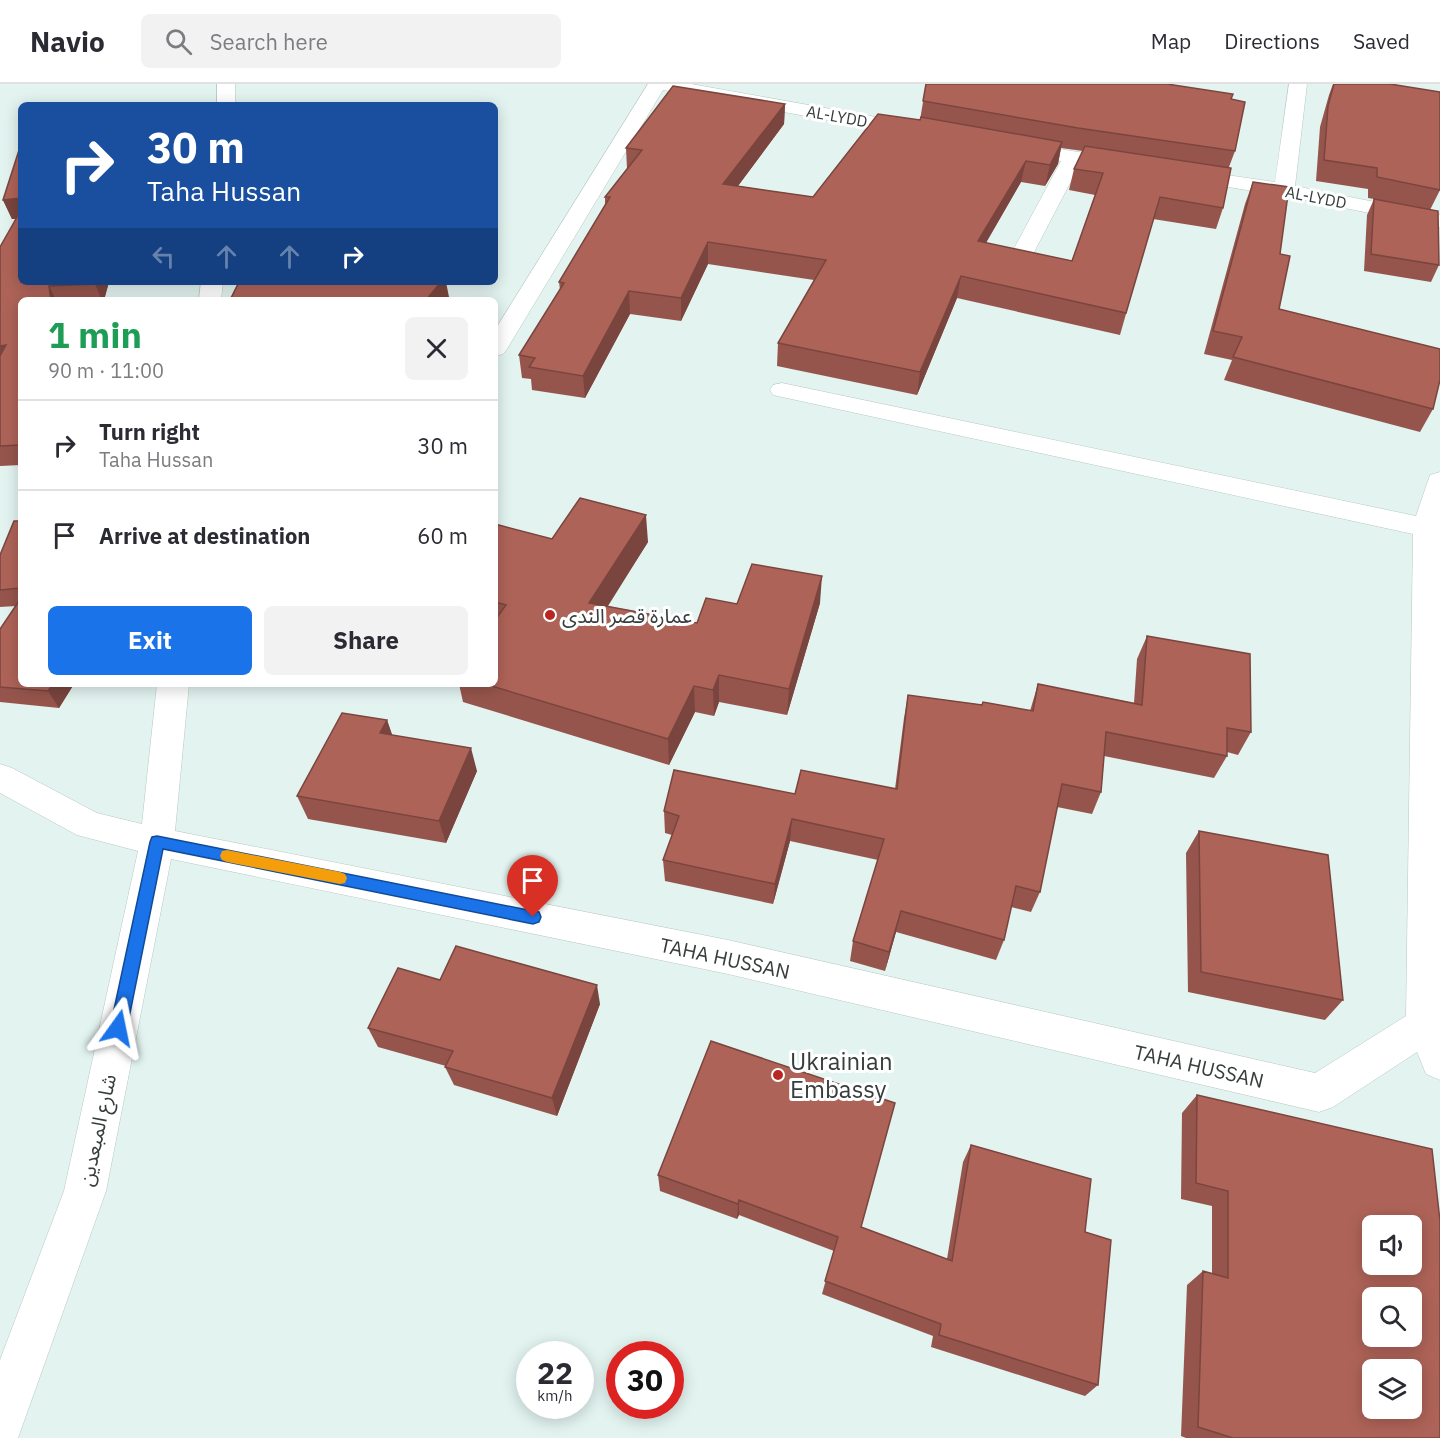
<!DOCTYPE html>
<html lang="en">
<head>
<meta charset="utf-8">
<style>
	body { margin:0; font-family:"IBM Plex Sans","Noto Sans Arabic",sans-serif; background:#f2f2f3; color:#2b2b33; height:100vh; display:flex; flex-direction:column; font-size:22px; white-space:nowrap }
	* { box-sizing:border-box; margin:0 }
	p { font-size:20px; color:#7c7c81 }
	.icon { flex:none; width:33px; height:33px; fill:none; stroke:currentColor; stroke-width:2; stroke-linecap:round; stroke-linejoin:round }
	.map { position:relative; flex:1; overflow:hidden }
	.drawer { position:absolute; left:18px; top:213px; width:480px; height:390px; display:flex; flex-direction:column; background:#fff; border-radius:9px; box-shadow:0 3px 15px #0003 }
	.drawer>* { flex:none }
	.hud { position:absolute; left:18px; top:18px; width:480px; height:183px; border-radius:9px; box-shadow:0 3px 15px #0003; background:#1a4fa0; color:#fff; overflow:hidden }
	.fabs { position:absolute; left:1362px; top:1131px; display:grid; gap:12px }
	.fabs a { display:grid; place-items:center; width:60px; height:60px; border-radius:9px; background:#fff; box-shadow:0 3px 15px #0003; font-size:30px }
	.speed { position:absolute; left:516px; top:1257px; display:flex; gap:12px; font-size:30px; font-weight:700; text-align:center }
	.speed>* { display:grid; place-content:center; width:78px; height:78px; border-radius:50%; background:#fff; box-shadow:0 3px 15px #0003; line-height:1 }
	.speed small { font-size:15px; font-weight:400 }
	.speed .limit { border:9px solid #d22; background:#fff; color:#111 }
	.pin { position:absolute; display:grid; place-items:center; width:51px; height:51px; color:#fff; margin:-62px -26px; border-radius:50% 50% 50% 0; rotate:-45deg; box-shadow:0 0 6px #0007 }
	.pin .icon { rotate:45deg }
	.me { position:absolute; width:66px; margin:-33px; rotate:12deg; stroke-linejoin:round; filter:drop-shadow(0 0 4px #0008) }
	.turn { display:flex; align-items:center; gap:21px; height:126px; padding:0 30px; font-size:27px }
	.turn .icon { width:78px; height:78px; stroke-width:2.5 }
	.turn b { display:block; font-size:42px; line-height:51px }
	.lanes { display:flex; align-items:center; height:57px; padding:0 30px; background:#0003; justify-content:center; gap:30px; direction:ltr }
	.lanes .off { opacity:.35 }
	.round { display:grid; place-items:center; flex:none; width:63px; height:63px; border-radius:9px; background:#f2f2f3 }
	.summary { display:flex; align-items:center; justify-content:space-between; height:102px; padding:0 30px }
	h1 { font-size:36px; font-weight:800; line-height:45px; color:#1e9e55 }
	.button { display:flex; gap:12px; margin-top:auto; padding:12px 30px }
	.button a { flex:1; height:69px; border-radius:9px; background:#1a73e8; color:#fff; font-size:24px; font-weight:800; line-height:69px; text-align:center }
	.button a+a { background:#f2f2f3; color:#2b2b33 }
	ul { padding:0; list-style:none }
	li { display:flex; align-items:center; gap:18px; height:90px; padding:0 30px; border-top:2px solid #e1e1e2 }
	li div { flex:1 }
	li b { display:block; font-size:22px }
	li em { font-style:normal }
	header { display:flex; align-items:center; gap:36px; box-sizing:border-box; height:84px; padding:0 30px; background:#fff; border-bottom:2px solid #e1e1e2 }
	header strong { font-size:28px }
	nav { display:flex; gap:33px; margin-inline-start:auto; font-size:21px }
	.search { width:420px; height:54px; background:#f2f2f3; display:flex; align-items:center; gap:15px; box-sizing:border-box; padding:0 21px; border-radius:9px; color:#7c7c81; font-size:22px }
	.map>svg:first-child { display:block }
</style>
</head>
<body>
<header>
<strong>Navio</strong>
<div class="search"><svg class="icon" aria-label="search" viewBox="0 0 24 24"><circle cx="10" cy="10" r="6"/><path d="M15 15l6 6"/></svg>Search here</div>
<nav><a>Map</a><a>Directions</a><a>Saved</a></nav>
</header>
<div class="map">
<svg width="1440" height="1354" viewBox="0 0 1440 1354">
	<rect width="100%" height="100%" fill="#e2f3f0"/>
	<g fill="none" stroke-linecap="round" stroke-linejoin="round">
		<g stroke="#b8c8c4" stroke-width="1">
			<path id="minor" d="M217,0H235V21H217Z
				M648,0H691L915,40L922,42L925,46L922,50L915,52L663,6L507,265L503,270L495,272V246Z
				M1289,0H1307L1295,102L1440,131V143L1284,112L1178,95L1175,91L1178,87L1185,85L1275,98Z
				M1016,58L1122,75L1129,77L1132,81L1129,85L1122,87L1080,80L1032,172L1029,177L1021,179L1013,177L1010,172L1061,77L1009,68L1006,64L1009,60Z
				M201,198H223L221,216H199Z
				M782,299L1416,432L1430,391L1440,388V996L1426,990L1417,968L1333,1023L1319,1028L728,890L171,775L106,1107L18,1354H0V1276L64,1107L138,767L77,751L0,709V680L12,684L97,729L142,740L157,600H189L175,747L728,856L1315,989L1406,932L1413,450L773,311L770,306L773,301Z"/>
		</g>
		<use href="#minor" fill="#fff" fill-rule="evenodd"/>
	</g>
	<path fill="#96554c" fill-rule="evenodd" d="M926,0L1231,15L1235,67L1229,83L1223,124L1216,145L1153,135L1120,251L957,214L917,311L777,282L778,259L814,196L708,180L681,237L630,230L585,314L532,306L531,295L522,294L519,271L560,206L559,198L605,121V113L627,85L626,64L785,20L784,40L738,102L813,113L920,36ZM1061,64L1083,67L1074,85L1069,106L1095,111L1072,177L986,159L1021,98L1045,102L1058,80Z
		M1333,0H1390L1440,8V106L1430,126L1439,181L1431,198L1364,187L1367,131L1374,115L1368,114V105L1316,97L1320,43L1329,11Z
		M1253,98L1280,170L1279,225L1433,325L1420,348L1224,296L1232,276L1204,270L1245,120Z
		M3,116L109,198L104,216H21V381L0,382V163L16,135H12Z
		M21,437V600H74L59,624L0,618V545L16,522L0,523V471Z
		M495,440L552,455L648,458L607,522L697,539L737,520L820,519L787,631L719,618L714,632L695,628L669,681L463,618L459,600H495Z
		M1147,552L1251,648L1238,671L1227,668V672L1214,694L1104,672L1101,708L1092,730L1057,723L1040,808L1031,828L1011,823L1004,856L996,876L896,848L885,887L850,877L853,857L878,776L790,757L773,820L665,797L663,776L672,751L665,749L664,727L795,710L895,705L904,634L908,611L1030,627L1038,600L1134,619L1137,575Z
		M387,636L392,651L477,687L446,759L308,735L297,712Z
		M1199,747L1343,916L1325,936L1188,908L1186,769Z
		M440,896L600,920L557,1032L454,1001L445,983L446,982L378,963L368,944Z
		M1197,1011L1440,1354H1186L1181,1352L1187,1201L1203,1187L1212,1190V1122L1181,1115L1182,1029Z
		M971,1061L1085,1148L1098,1301L1085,1312L931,1263L933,1252L822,1210L834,1167L739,1131L737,1135L660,1107L658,1091L861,1143L947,1175L963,1078Z"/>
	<path fill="#7a453e" d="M785,20L784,40L723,122V100Z
		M1062,58L1058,80L1045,102L1050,81Z
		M1026,77L1021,98L974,179L978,157Z
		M21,114V134L12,135L3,116Z
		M708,158V180L681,237V214Z
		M961,192L957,214L917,311L920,288Z
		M95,198H109L104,216H102L95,200Z
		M441,198H446L449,213L446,216H426Z
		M49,202L56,216H51Z
		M629,207L630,230L585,314L583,292Z
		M6,261L0,284V262Z
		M646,431L648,458L593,546L589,519Z
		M822,492L820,519L787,631L789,605Z
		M719,591V618L714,632L713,606Z
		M53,600H74L59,624L48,607Z
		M694,602L695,628L669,681L668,655Z
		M387,636L395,659L380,649Z
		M471,664L477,687L446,759L439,737Z
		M792,735L790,757L773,820L775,800Z
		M901,827L896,848L885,887L889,868Z
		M597,901L600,920L557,1032L552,1014Z
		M739,1116V1131L737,1135L738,1120Z"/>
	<path fill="#ae6358" stroke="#7a453e" stroke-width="1.5" fill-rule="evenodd" d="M926,0H1167L1233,10L1231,15L1245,18L1235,67L1078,44L923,17Z
		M1334,0H1390L1440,8V106L1377,93V84L1324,76L1328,22Z
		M673,2L785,20L723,100L813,113L878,30L920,36L921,33L1062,58L1050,81L1026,77L978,157L1072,177L1103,89L1074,85L1085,62L1231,84L1223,124L1160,113L1126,229L961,192L920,288L778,259L826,176L708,158L681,214L629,207L583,292L529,283L535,274L519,271L564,199L559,198L610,113H605L642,66L626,64Z
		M20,63L21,114L3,116Z
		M1253,98L1289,103L1280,170L1290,172L1279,225L1440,265V296L1433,325L1233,273L1242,253L1213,247Z
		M1374,115L1438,127L1439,181L1371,170Z
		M21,126V198H95V200L49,202L51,216H21V361L0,362V272L6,261L0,262V163Z
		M239,198H441L426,216H230Z
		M580,414L646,431L589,519L697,539L706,514L737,520L752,480L822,492L789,605L719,591L713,606L694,602L668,655L485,600H495V536L506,521L495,518V440L552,455Z
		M14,437H21V504L0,506V471Z
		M21,514V600H53L48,607L0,603V545Z
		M1147,552L1250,570L1251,648L1227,644V672L1106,648L1101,708L1062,700L1040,808L1016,802L1004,856L901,827L889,868L853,857L884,755L792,735L775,800L663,776L679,732L664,727L674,686L795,710L801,686L897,705L908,611L982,621L983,618L1033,627L1038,600L1142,621Z
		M342,629L387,636L380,649L471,664L439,737L297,712Z
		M1199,747L1328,771L1343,916L1201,888Z
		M456,862L597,901L552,1014L445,983L453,967L368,944L398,884L440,896Z
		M711,957L895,1019L861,1143L952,1177L971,1061L1091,1095L1085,1148L1111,1156L1098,1301L939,1251L941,1240L825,1197L838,1153L739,1116L738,1120L658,1091Z
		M1197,1011L1432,1065L1440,1137V1354H1233L1198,1343L1203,1187L1228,1194V1107L1196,1099ZM1372,1142H1412V1180H1372ZM1372,1214H1412V1252H1372ZM1372,1286H1412V1324H1372Z"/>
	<path fill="#1a73e8" stroke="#114b97" stroke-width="1.5" d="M157,752L533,827L539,828L541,833L539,838L533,840L163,765L127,944L124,949L118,951L113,949L110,944L150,758L152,753Z"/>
	<path fill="#f59e0b" d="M227,766L340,788L345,790L347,794L345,799L340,800L227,778L222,776L220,772L222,767Z"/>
	<g fill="#b72920" stroke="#fff" stroke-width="2">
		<circle cx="550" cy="531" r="6"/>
		<circle cx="778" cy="991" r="6"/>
	</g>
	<g text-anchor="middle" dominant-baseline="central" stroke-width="6" stroke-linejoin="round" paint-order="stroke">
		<g font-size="16" fill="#373d3c" stroke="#fff">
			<text transform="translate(837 32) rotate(10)">AL-LYDD</text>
			<text transform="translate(1316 113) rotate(11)">AL-LYDD</text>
		</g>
		<g font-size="20" fill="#373d3c" stroke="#fff" text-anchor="start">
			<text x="562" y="531">عمارة قصر الندى</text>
		</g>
		<g font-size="20" fill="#373d3c" stroke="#fff">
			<text transform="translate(725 874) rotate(12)">TAHA HUSSAN</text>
			<text transform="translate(1199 982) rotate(13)">TAHA HUSSAN</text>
			<text transform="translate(97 1046) rotate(-78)">شارع المبعدين</text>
		</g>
		<g font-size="24" fill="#373d3c" stroke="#fff" text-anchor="start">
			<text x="790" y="977">Ukrainian<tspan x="790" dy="28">Embassy</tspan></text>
		</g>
	</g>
</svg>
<div class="fabs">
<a><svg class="icon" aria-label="sound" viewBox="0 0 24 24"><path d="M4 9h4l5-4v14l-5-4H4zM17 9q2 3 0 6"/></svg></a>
<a><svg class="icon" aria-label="search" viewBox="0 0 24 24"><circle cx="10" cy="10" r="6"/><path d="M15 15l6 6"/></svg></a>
<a><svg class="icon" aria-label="layers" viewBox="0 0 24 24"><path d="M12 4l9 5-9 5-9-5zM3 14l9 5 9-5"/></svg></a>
</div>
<div class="speed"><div>22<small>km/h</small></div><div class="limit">30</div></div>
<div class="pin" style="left:533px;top:833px;background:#d93025"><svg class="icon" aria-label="arrive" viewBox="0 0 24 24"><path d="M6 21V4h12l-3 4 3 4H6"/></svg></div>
<svg class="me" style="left:118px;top:944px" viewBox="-20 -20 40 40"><path d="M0-17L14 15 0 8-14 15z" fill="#1a73e8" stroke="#fff" stroke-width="4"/></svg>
<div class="hud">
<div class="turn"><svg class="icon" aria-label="right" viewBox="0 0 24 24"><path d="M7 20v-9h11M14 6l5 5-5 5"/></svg><div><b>30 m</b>Taha Hussan</div></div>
<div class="lanes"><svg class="icon off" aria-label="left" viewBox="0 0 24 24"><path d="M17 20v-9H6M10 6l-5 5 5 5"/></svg><svg class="icon off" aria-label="ahead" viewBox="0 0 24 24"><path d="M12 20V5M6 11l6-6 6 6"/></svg><svg class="icon off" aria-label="ahead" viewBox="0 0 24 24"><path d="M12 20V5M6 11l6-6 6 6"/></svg><svg class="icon" aria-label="right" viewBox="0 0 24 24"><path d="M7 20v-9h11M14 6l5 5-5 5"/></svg></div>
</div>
<section class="drawer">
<div class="summary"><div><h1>1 min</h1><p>90 m · 11:00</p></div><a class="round"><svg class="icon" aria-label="close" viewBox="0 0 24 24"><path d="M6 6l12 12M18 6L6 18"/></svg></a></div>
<ul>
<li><svg class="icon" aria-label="right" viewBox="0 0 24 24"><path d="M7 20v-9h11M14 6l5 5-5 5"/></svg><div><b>Turn right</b><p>Taha Hussan</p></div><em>30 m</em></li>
<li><svg class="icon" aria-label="arrive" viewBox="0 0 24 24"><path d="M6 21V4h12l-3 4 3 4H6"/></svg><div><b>Arrive at destination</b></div><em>60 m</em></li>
</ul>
<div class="button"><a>Exit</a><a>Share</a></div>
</section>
</div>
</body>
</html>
